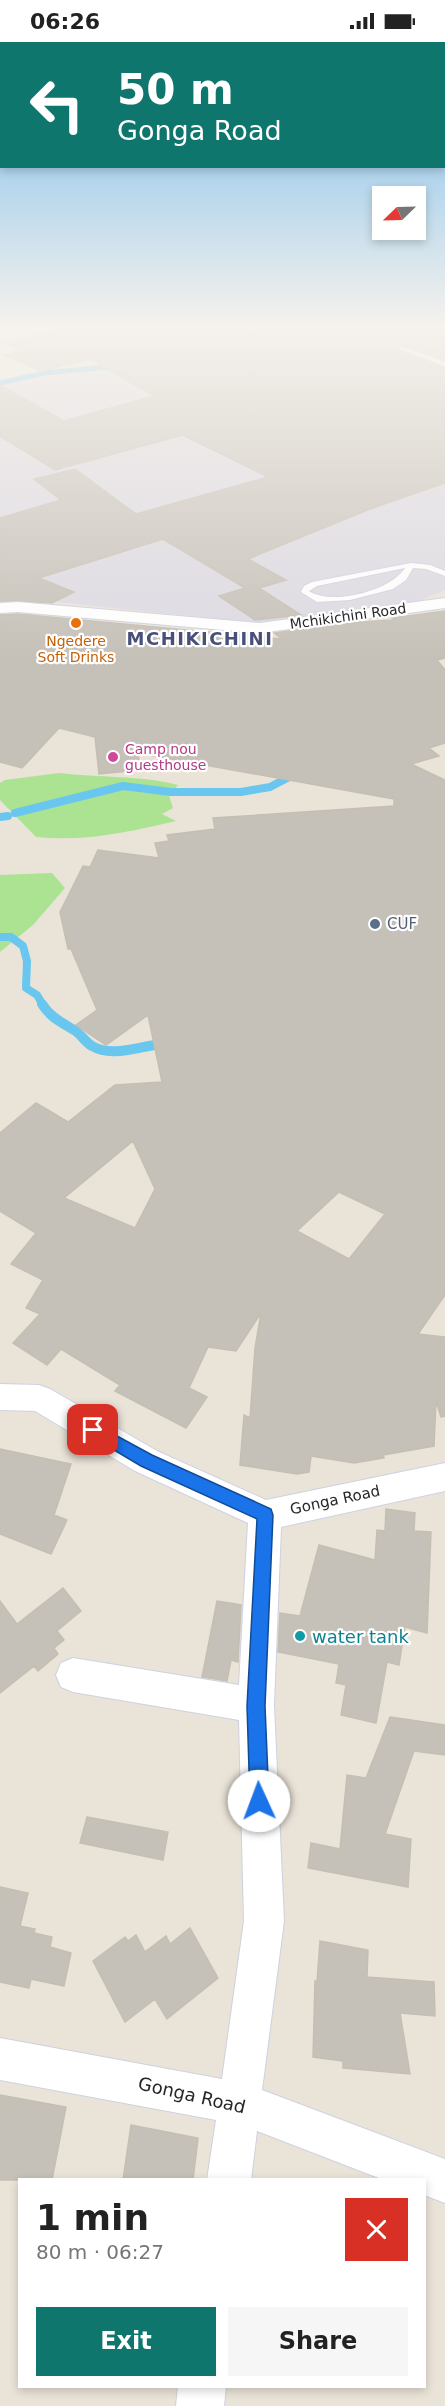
<!DOCTYPE html>
<html lang="en">
<head>
<meta charset="utf-8">
<style>
	body { margin:0; font-family:"DejaVu Sans",sans-serif; background:#f6f6f6; color:#222; height:100vh; display:flex; flex-direction:column; font-size:22px; white-space:nowrap }
	* { box-sizing:border-box; margin:0 }
	p { font-size:20px; color:#767676 }
	.icon { flex:none; width:33px; height:33px; fill:none; stroke:currentColor; stroke-width:2; stroke-linecap:round; stroke-linejoin:round }
	.map { position:relative; flex:1; overflow:hidden }
	.details { position:absolute; left:18px; top:2136px; width:408px; height:210px; display:flex; flex-direction:column; background:#fff; border-radius:0px; box-shadow:0 3px 9px #0003 }
	.details>* { flex:none }
	.guide { position:absolute; left:0px; top:0px; width:446px; height:126px; box-shadow:0 3px 9px #0003; background:#0f766e; color:#fff; overflow:hidden }
	.needle { width:39px; rotate:247deg }
	.controls { position:absolute; left:372px; top:144px; display:grid; gap:12px }
	.controls a { display:grid; place-items:center; width:54px; height:54px; border-radius:0px; background:#fff; box-shadow:0 3px 9px #0003; font-size:30px }
	.pin { position:absolute; display:grid; place-items:center; width:51px; height:51px; color:#fff; margin:-26px; border-radius:12px; box-shadow:0 3px 9px #0006 }
	.me { position:absolute; width:66px; margin:-33px; rotate:358deg; stroke-linejoin:round; filter:drop-shadow(0 0 4px #0008) }
	.turn { display:flex; align-items:center; gap:21px; height:126px; padding:0 18px; font-size:27px }
	.turn .icon { width:78px; height:78px; stroke-width:2.5 }
	.turn b { display:block; font-size:42px; line-height:51px }
	.round { display:grid; place-items:center; flex:none; width:63px; height:63px; border-radius:0px; background:#f6f6f6 }
	.overview { display:flex; align-items:center; justify-content:space-between; height:102px; padding:0 18px }
	h1 { font-size:36px; font-weight:700; line-height:45px }
	.action { display:flex; gap:12px; margin-top:auto; padding:12px 18px }
	.action a { flex:1; height:69px; border-radius:0px; background:#0f766e; color:#fff; font-size:24px; font-weight:700; line-height:69px; text-align:center }
	.action a+a { background:#f6f6f6; color:#222 }
	.status { display:flex; justify-content:space-between; align-items:center; height:42px; padding:0 30px; background:#fff; direction:ltr }
	.status svg { height:16px; fill:currentColor }
	.map>svg:first-child { display:block }
</style>
</head>
<body>
<div class="status"><b>06:26</b><svg viewBox="0 0 49 12"><path d="M0 12V9h3v3zM5 12V6h3v6zM10 12V3h3v9zM15 12V0h3v12zM26 1h20v11H26zM47 4h2v5h-2z"/></svg></div>
<div class="map">
<svg width="445" height="2364" viewBox="0 0 445 2364">
	<rect width="100%" height="100%" fill="#eae3d8"/>
	<path fill="#dcd9e2" d="M445,286V548L418,559L256,581L0,554V342L35,334L143,317Z"/>
	<path fill="#abe393" d="M59,731C99,736 140,733 178,743L169,754L173,766L162,772L176,779C129,790 84,800 36,795L0,758V741L5,738Z
		M52,831L65,846L33,883L0,910V833Z"/>
	<g fill="none" stroke-linecap="round" stroke-linejoin="round">
		<path stroke="#69c6ef" stroke-width="5" d="M0,341L44,331L117,324"/>
		<path stroke="#69c6ef" stroke-width="8" d="M15,771L123,744L171,750H241L270,745L297,731
			M0,775L8,774
			M0,895H11L23,904L27,919L26,946L37,953L43,963"/>
		<path stroke="#69c6ef" stroke-width="10" d="M42,962C50,975 61,980 74,988C81,992 85,1000 92,1004C114,1017 143,1002 166,1002"/>
	</g>
	<path fill="#c5c0b8" stroke="#c5bfb2" stroke-width="1.5" fill-rule="evenodd" d="M59,286H445V318L402,303L399,305L400,309L445,326V441L370,467L248,517L286,538L259,546L301,573L255,578L219,554L245,546L163,497L39,536L74,550L52,561L0,559V476L61,458L34,437L75,427L136,472L268,435L183,393L55,428L0,394V343L64,379L154,354L91,317L41,329L4,313L22,308L5,301Z
		M445,569V616L437,618L445,628V701L429,706L439,714L411,722L445,738V1253L418,1292L445,1295V1374L441,1375L436,1359L434,1404L383,1413L384,1416L354,1421L311,1414L309,1430L297,1432L240,1423L244,1373L250,1376L255,1306L261,1271L236,1309L208,1305L189,1346L207,1355L186,1386L115,1349L120,1343L61,1307L47,1323L13,1301L40,1272L26,1266L43,1238L11,1222L36,1191L0,1169V1091L36,1061L68,1080L115,1043L162,1040L148,973L106,1003L76,983L97,968L71,907H68L60,870L83,824L90,825L98,808L159,816L155,801L169,799L167,793L215,787L213,776L394,764V757L138,711L140,728L99,732L95,695L59,686L22,726L0,720V573L18,572L282,597L274,591L359,580L393,578L392,576ZM133,1099L155,1147L135,1186L64,1156ZM339,1150L385,1172L349,1217L297,1189Z
		M0,1407L71,1422L54,1473L67,1478L51,1512L0,1492Z
		M386,1467L415,1471L414,1489L431,1490L427,1591L405,1585L399,1623L387,1620L376,1681L341,1673L346,1643L336,1641L339,1622L278,1610L280,1571L300,1574L319,1503L375,1518L377,1488L385,1489Z
		M63,1546L81,1569L57,1589L64,1598L54,1606L58,1612L38,1629L34,1624L0,1651V1559L17,1582Z
		M217,1559L241,1563L238,1620L231,1618L227,1639L202,1635Z
		M390,1675L445,1683V1713L414,1709L385,1792L411,1797L408,1845L308,1826L311,1801L340,1807L347,1733L366,1736Z
		M87,1775L168,1790L163,1818L80,1801Z
		M0,1845L28,1851L20,1884L35,1887L34,1891L52,1895L50,1905L71,1911L64,1944L31,1937L29,1946L0,1940Z
		M190,1886L218,1936L167,1977L155,1957L125,1980L93,1919L125,1895L128,1899L136,1893L145,1910L166,1894L170,1902Z
		M320,1899L368,1908L367,1935L434,1940L435,1974L400,1971L410,2032L343,2026V2019L313,2015L315,1939L317,1940Z
		M0,2053L66,2065L52,2138H0Z
		M131,2083L198,2096L193,2138H123Z"/>
	<g fill="none" stroke-linecap="round" stroke-linejoin="round">
		<g stroke="#ced1e1" stroke-width="2">
			<path id="service" d="M401,305L445,320V324L401,307Z
				M411,521L430,523L445,529V534L426,527L413,526L406,538L393,547L350,558L317,560L301,550L304,544L312,540ZM405,526C391,549 331,564 309,549L317,544Z"/>
		</g>
		<g stroke="#ced1e1" stroke-width="2">
			<path id="minor" d="M445,556V566L260,591L18,570L0,571V561L18,560L260,581Z
				M0,1342L39,1343L50,1347L157,1409L266,1458L445,1421V1449L281,1485L274,1663L284,1879L262,2048L445,2117V2161L424,2153V2138H384L257,2089L251,2138H207L216,2078L0,2038V1996L222,2037L244,1879L239,1678L73,1650L61,1645L56,1633L61,1621L73,1616L239,1643L248,1481L135,1429L35,1369L0,1368Z
				M178,2344H226L224,2364H176Z"/>
		</g>
		<use href="#service" fill="#fff" fill-rule="evenodd"/>
		<use href="#minor" fill="#fff" fill-rule="evenodd"/>
	</g>
	<linearGradient id="sky" x2="0" y2="1"><stop stop-color="#75bbeb"/><stop offset="0.46" stop-color="#f6f2ed"/><stop offset="1" stop-color="#f6f2ed" stop-opacity="0"/></linearGradient>
	<rect width="445" height="617" fill="url(#sky)"/>
	<path fill="#1a73e8" stroke="#114b97" stroke-width="1.5" d="M93,1381L152,1413L271,1467L273,1473L265,1664L269,1759L266,1766L259,1768L253,1766L250,1759L247,1664L257,1477L141,1424L87,1392L85,1388L87,1383Z"/>
	<circle fill="#e8710a" stroke="#fff" stroke-width="2" cx="76" cy="581" r="6"/>
	<circle fill="#d1479c" stroke="#fff" stroke-width="2" cx="113" cy="715" r="6"/>
	<circle fill="#5c6f8a" stroke="#fff" stroke-width="2" cx="375" cy="882" r="6"/>
	<circle fill="#0f9aa8" stroke="#fff" stroke-width="2" cx="300" cy="1594" r="6"/>
	<g text-anchor="middle" dominant-baseline="central" stroke-width="4.5" stroke-linejoin="round" paint-order="stroke">
		<g font-size="14" fill="#272727" stroke="#fff">
			<text transform="translate(348 574) rotate(-8)">Mchikichini Road</text>
		</g>
		<g font-size="14" fill="#c56008" stroke="#fff">
			<text x="76" y="599">Ngedere<tspan x="76" dy="16">Soft Drinks</tspan></text>
		</g>
		<g font-size="14" fill="#b23c85" stroke="#fff" text-anchor="start">
			<text x="125" y="707">Camp nou<tspan x="125" dy="16">guesthouse</tspan></text>
		</g>
		<g font-size="15" fill="#4e5e75" stroke="#fff" text-anchor="start">
			<text x="387" y="882">CUF</text>
		</g>
		<g font-size="15" fill="#272727" stroke="#fff">
			<text transform="translate(335 1458) rotate(-12)">Gonga Road</text>
		</g>
		<g font-size="18" font-weight="bold" letter-spacing="1.5" fill="#484f78" stroke="#fff">
			<text x="200" y="596">MCHIKICHINI</text>
		</g>
		<g font-size="18" fill="#0d838f" stroke="#fff" text-anchor="start">
			<text x="312" y="1594">water tank</text>
		</g>
		<g font-size="18" fill="#272727" stroke="#fff">
			<text transform="translate(192 2053) rotate(13)">Gonga Road</text>
		</g>
	</g>
</svg>
<div class="controls">
<a><svg class="needle" viewBox="-14 -14 28 28"><path d="M0-13l5 13h-10z" fill="#e53935"/><path d="M0 13l5-13h-10z" fill="#767676"/></svg></a>
</div>
<div class="pin" style="left:93px;top:1388px;background:#d93025"><svg class="icon" aria-label="arrive" viewBox="0 0 24 24"><path d="M6 21V4h12l-3 4 3 4H6"/></svg></div>
<svg class="me" style="left:259px;top:1759px" viewBox="-20 -20 40 40"><circle r="19" fill="#fff"/><path d="M0-13L10 11 0 6-10 11z" fill="#1a73e8"/></svg>
<div class="guide">
<div class="turn"><svg class="icon" aria-label="left" viewBox="0 0 24 24"><path d="M17 20v-9H6M10 6l-5 5 5 5"/></svg><div><b>50 m</b>Gonga Road</div></div>
</div>
<section class="details">
<div class="overview"><div><h1>1 min</h1><p>80 m · 06:27</p></div><a class="round" style="background:#d93025;color:#fff"><svg class="icon" aria-label="close" viewBox="0 0 24 24"><path d="M6 6l12 12M18 6L6 18"/></svg></a></div>
<div class="action"><a>Exit</a><a>Share</a></div>
</section>
</div>
</body>
</html>
